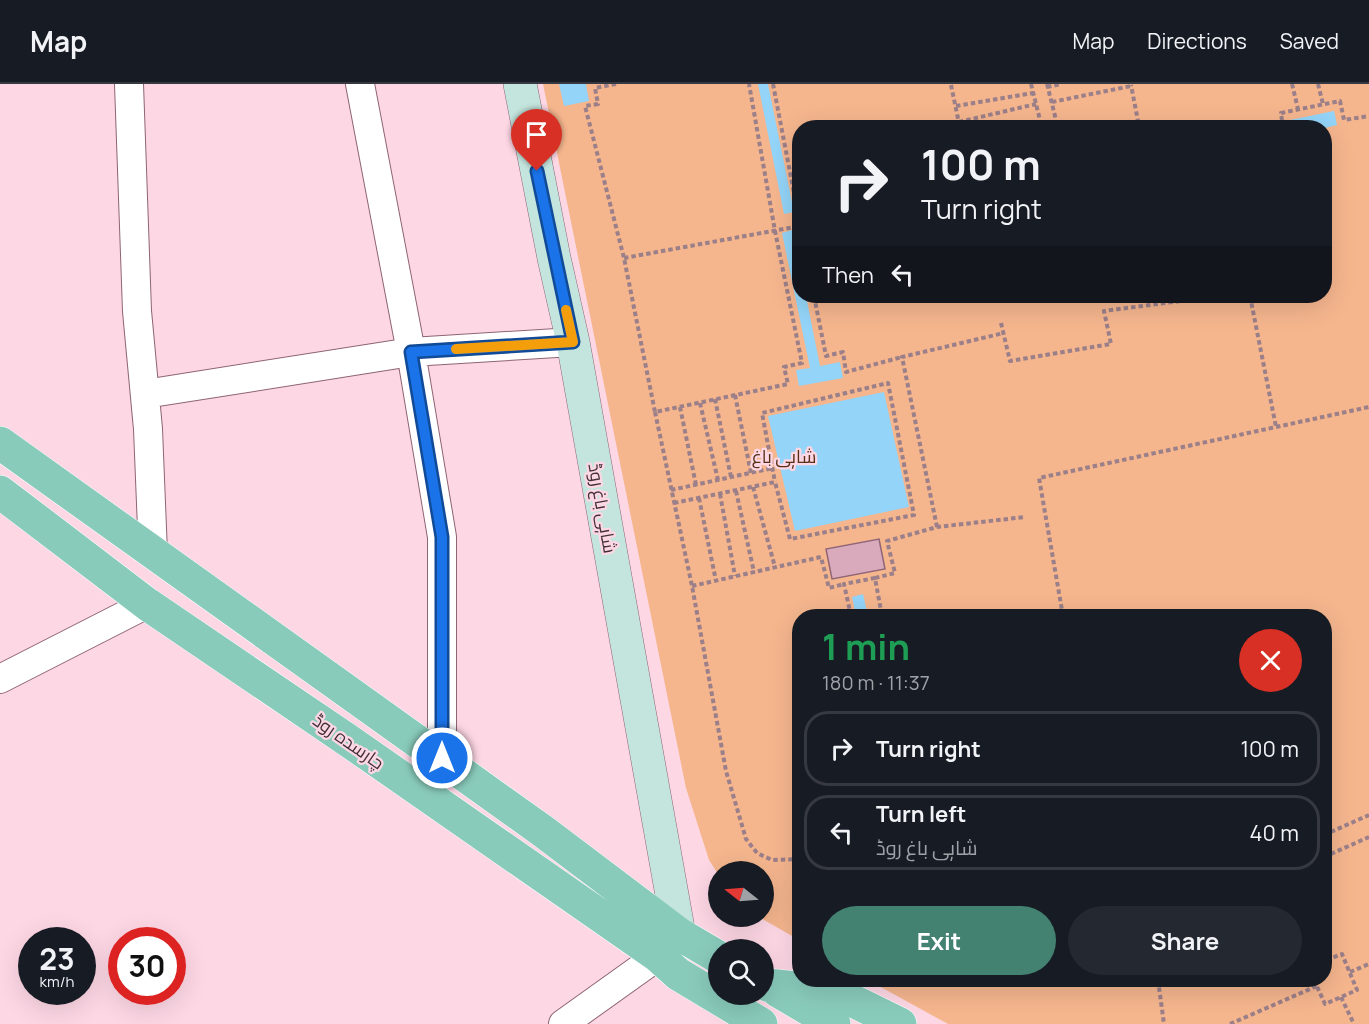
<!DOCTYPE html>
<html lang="en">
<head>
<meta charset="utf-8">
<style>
	body { margin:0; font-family:Manrope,Cairo,sans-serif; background:#242831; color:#f1f3f6; height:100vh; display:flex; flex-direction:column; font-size:22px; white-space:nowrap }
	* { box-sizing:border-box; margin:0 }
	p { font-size:20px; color:#9ea1a6 }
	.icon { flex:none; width:33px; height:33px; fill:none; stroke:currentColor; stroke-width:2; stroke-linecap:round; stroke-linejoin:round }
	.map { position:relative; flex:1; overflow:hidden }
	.side { position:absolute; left:792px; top:525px; width:540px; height:378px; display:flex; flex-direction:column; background:#171b24; border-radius:24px; box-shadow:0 6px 24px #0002 }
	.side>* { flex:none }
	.banner { position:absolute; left:792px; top:36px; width:540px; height:183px; border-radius:24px; box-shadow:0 6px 24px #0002; background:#171b24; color:#f1f3f6; overflow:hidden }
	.needle { width:39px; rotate:287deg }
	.buttons { position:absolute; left:708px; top:777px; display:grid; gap:12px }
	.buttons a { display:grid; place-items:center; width:66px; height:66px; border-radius:50%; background:#171b24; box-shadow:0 6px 24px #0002; font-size:30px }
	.speed { position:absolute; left:18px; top:843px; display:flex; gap:12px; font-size:30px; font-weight:700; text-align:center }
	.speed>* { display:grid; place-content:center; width:78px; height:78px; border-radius:50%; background:#171b24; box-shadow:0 6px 24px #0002; line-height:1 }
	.speed small { font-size:15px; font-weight:400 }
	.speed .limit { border:9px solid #d22; background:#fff; color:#111 }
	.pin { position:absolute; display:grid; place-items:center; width:51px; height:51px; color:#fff; margin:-62px -26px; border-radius:50% 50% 50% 0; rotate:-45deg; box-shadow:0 0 6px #0007 }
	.pin .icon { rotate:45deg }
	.me { position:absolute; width:66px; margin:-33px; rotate:0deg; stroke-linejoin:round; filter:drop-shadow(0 0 4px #0008) }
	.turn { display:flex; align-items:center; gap:21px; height:126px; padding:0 30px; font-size:27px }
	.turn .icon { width:78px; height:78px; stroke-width:2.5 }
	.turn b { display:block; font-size:42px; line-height:51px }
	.then { display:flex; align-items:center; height:57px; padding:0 30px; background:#0003; gap:12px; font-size:22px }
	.round { display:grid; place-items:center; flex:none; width:63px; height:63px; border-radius:32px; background:#242831 }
	.headline { display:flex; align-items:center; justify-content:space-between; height:102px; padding:0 30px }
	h1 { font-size:36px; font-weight:700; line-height:45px; color:#1e9e55 }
	.button { display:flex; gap:12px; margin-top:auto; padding:12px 30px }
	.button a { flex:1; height:69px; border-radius:36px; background:#438271; color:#fff; font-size:24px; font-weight:700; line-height:69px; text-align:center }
	.button a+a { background:#242831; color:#f1f3f6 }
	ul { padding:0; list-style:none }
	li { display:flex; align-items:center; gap:18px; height:75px; margin:0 12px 9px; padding:0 18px; border:3px solid #363941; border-radius:24px }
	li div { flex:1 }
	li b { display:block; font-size:22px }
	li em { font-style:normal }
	header { display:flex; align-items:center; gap:36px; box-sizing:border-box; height:84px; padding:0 30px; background:#171b24; border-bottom:2px solid #363941 }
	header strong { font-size:28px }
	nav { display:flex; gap:33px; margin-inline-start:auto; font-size:21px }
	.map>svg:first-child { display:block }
</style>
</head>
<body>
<header>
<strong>Map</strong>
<nav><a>Map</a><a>Directions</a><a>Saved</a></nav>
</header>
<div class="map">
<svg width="1369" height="940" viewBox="0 0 1369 940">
	<rect width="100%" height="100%" fill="#fed7e5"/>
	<path fill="#f5b68e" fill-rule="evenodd" d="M543,0H1369V940H948L868,896H1324V532H800L799,856L759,833L764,832V788H718V790L709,776L686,704ZM800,44H1324V212H800Z"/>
	<path fill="#93d4f8" d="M559,0H586L589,17L564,22Z
		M758,0H768L794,128L784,130Z
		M1334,27L1337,41L1325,44L1292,43L1290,36Z
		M792,146L799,181L800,212H806L820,282L840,278L843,294L799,302L796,286L810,284L782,149Z
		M884,308L909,423L795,447L768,332Z
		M863,510L868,532H856L852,513Z"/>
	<path fill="#d9aabc" stroke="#906576" stroke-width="1.5" d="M879,455L885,485L832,495L826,465Z"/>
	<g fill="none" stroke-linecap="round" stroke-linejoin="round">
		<g stroke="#8e6475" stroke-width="30">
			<path id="street" d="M129,0L137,227L148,345L153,469
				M360,0L411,268L442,453V674
				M145,310L411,268L573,258
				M0,595L147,520
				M563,940L658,872"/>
		</g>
		<g stroke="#8e6475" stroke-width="34">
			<path id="secondary" d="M520,0L554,174L573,258L679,850"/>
		</g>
		<g stroke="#fff" stroke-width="34">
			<path id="primary" d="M0,359L544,748L679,850L718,873
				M0,408L147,520L346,655L658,872L678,890L761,940
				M767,901L835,908L900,940
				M778,907L834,940"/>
		</g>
		<path stroke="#9b7f89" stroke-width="4" stroke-dasharray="4.5 3" stroke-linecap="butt" d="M616,0L595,4L598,20L585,22L624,174L655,328L788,300L784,283L802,279L775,147L749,0
			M773,0L800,140
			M1031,0L1042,44
			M1047,0L1058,44
			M1292,0L1298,25
			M1318,0L1323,20
			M951,1L960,44
			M1047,3L1061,0
			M1052,18L1131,2
			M956,22L1033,9
			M1138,37L1139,44
			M959,38L1036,20
			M1099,44L1138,37L1131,1
			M1283,44L1281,29L1340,17L1344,36L1369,32
			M624,174L800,142
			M814,212L826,272L843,268L846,288L902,273
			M1250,212L1276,343
			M1001,239L1010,277L1111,260L1104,227L1219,212
			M735,311L751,389
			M715,315L731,393
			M700,319L718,396
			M680,323L696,401
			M655,328L692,502L726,687L746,755L757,769L772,776L800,775
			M753,403L775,483
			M671,406L773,384
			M736,407L754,488
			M720,410L735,492
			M699,414L716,497
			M674,419L775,398L790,455L914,431L888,299L762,329L775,398
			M937,443L902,273L1004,249
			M875,494L895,489L887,457L937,443L1025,433
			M692,502L821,473L829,504L844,500
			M851,532L844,500L875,494L882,532
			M1063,532L1039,394L1369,323
			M1324,751L1369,731
			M1324,773L1369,753
			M1324,870L1327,876
			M1350,888L1369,880
			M1158,896L1164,940
			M1314,896L1325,920L1357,906L1342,870L1324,877
			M1341,913L1354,940
			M1230,940L1317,902"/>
		<use href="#street" stroke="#fff" stroke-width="28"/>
		<use href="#secondary" stroke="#c4e5dd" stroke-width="33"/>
		<use href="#primary" stroke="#89cbbb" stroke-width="33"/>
	</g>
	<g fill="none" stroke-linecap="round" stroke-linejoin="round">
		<g stroke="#114b97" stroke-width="15">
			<path id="route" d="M442,674V453L411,268L573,258L537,87"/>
		</g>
		<use href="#route" stroke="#1a73e8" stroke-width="10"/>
		<path stroke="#f59e0b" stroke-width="10" d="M456,265L573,258L566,226"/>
	</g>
	<g text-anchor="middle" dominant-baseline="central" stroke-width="4.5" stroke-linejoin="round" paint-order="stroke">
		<g font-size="18" fill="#573117" stroke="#fed7e5">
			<text x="784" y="372">شاہی باغ</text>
		</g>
		<g font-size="18" fill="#433037" stroke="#fed7e5">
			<text transform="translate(603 424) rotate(80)">شاہی باغ روڈ</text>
			<text transform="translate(349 657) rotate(35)">چارسدہ روڈ</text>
		</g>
	</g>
</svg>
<div class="buttons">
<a><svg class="needle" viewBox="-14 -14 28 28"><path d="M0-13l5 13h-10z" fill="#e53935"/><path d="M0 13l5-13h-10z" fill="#9ea1a6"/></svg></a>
<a><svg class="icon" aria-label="search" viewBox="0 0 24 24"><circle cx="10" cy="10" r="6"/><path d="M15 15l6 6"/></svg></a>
</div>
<div class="speed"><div>23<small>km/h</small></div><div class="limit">30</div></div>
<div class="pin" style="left:537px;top:87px;background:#d93025"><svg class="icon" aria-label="arrive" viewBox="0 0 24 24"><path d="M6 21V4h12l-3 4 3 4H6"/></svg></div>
<svg class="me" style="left:442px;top:674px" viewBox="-20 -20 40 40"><circle r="17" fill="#1a73e8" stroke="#fff" stroke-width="3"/><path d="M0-11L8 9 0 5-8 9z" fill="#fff"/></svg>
<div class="banner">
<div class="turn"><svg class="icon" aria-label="right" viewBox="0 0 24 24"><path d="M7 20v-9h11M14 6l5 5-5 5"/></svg><div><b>100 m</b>Turn right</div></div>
<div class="then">Then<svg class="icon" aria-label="left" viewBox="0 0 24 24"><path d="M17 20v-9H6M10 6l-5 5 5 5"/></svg></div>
</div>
<section class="side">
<div class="headline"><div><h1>1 min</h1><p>180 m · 11:37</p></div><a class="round" style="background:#d93025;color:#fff"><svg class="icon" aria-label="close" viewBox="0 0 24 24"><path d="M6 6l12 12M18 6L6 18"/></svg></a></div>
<ul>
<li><svg class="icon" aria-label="right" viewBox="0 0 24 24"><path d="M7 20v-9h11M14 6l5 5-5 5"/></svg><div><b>Turn right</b></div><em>100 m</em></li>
<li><svg class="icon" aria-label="left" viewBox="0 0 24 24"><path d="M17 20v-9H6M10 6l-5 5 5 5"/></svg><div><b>Turn left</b><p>شاہی باغ روڈ</p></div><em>40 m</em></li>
</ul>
<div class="button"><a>Exit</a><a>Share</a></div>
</section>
</div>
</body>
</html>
